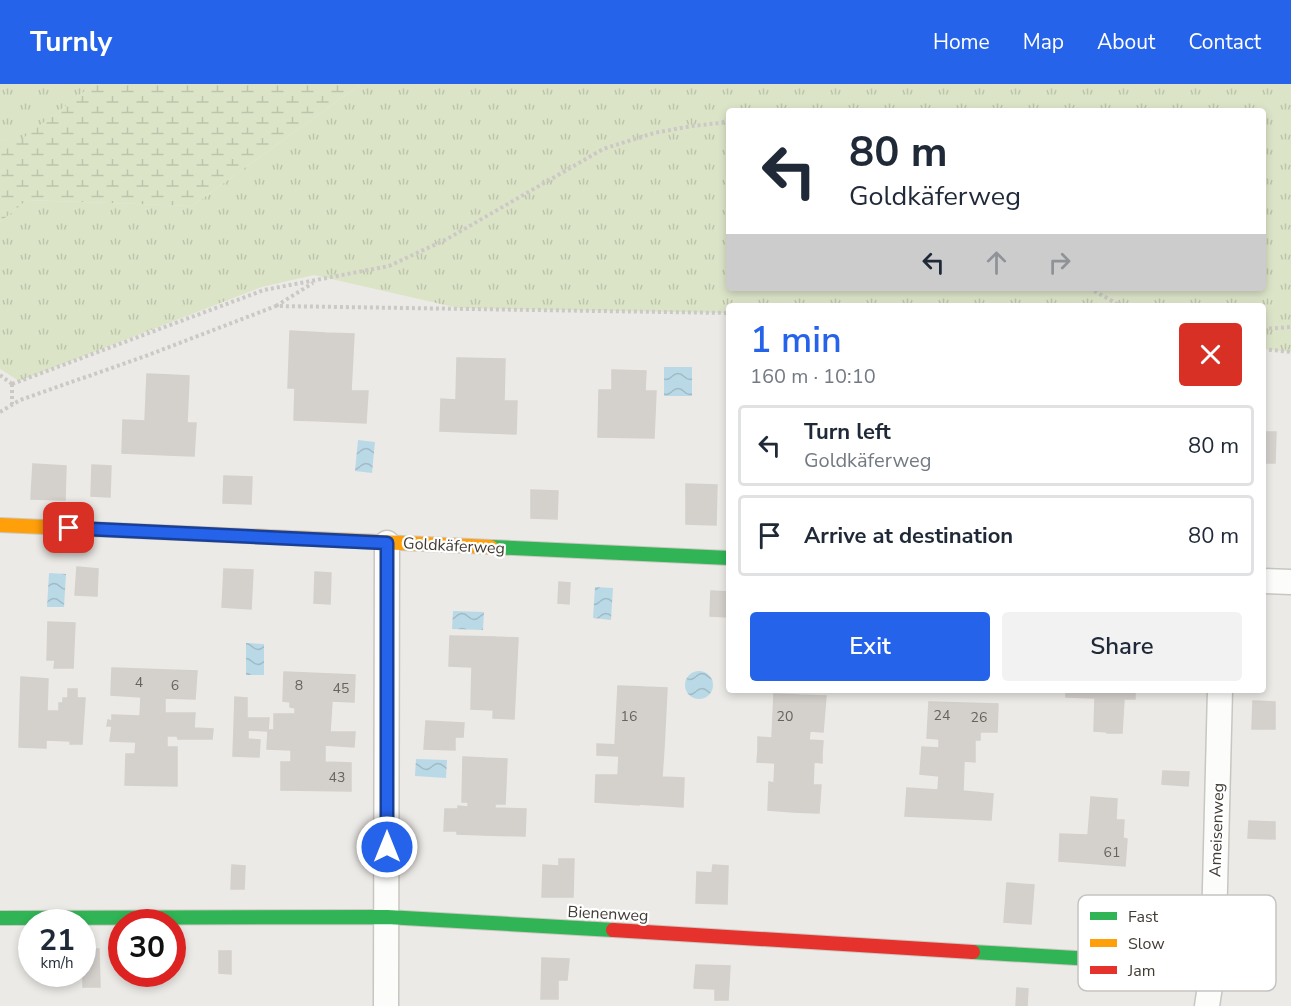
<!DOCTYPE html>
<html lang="en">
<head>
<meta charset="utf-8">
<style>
	body { margin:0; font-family:"Nunito Sans",sans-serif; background:#f2f2f3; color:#1f2937; height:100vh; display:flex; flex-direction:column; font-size:22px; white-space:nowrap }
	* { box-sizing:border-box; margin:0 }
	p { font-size:20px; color:#747a83 }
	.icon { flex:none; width:33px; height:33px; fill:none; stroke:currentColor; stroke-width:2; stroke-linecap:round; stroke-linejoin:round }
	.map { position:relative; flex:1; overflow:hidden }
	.side { position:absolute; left:726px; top:219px; width:540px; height:390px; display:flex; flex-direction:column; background:#fff; border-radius:6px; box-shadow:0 3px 9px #0003 }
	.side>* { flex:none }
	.guide { position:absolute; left:726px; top:24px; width:540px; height:183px; border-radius:6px; box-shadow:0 3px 9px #0003; background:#fff; color:#1f2937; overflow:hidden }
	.speed { position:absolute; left:18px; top:825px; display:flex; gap:12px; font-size:30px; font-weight:700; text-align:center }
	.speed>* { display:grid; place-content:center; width:78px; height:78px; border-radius:50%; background:#fff; box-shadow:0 3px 9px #0003; line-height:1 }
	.speed small { font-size:15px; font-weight:400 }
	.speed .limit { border:9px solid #d22; background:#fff; color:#111 }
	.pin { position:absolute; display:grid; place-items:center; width:51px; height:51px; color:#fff; margin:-26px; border-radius:12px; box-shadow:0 3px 9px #0006 }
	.me { position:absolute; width:66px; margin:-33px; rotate:0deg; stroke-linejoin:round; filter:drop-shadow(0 0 4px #0008) }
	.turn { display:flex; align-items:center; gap:21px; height:126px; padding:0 24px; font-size:27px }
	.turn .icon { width:78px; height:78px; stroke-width:2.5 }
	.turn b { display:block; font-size:42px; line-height:51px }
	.lanes { display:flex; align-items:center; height:57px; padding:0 24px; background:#0003; justify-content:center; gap:30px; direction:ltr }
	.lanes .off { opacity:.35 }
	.round { display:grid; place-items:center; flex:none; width:63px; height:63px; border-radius:6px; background:#f2f2f3 }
	.summary { display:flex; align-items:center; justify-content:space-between; height:102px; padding:0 24px }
	h1 { font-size:36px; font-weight:600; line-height:45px; color:#2563eb }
	.button { display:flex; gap:12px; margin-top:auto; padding:12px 24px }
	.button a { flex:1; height:69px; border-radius:6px; background:#2563eb; color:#fff; font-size:24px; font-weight:600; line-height:69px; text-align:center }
	.button a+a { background:#f2f2f3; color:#1f2937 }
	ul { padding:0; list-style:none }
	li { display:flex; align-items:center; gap:18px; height:81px; margin:0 12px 9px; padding:0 12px; border:3px solid #e0e1e3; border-radius:6px }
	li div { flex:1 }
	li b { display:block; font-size:22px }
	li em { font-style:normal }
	header { display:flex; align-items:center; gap:36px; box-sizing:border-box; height:84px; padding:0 30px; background:#2563eb; color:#fff }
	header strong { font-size:28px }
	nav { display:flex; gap:33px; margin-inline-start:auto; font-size:21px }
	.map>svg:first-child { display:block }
</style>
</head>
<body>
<header>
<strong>Turnly</strong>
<nav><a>Home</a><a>Map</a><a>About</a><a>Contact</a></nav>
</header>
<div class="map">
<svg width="1291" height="922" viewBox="0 0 1291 922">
	<defs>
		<pattern id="grass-tufts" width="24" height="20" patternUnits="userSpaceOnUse" patternTransform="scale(1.5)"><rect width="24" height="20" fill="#dce4c8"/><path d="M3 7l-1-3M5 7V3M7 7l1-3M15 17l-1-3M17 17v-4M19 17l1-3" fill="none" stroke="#bec4ac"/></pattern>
		<pattern id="wetland-marsh" width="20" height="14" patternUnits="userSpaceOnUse" patternTransform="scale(1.5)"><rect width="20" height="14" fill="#dce4c8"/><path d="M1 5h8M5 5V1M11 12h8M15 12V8" fill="none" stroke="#bec4ac"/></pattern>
		<pattern id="water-waves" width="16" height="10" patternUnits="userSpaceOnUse" patternTransform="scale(1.5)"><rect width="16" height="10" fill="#bad9e6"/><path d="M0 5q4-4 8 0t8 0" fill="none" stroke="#a1bbc6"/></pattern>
	</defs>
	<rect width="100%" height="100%" fill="#eceae6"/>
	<path fill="url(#grass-tufts)" fill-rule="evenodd" d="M0,0H94L18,59L0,56Z
		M361,0H1291V268L1263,265V222H729V229L458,224L314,191L262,203L19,297L0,285V138L27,116L192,122ZM729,27H1263V204H729Z"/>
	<path fill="url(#wetland-marsh)" d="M94,0H361L192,122L27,116L0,138V56L18,58Z"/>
	<path fill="url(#water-waves)" d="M664,283H692V312H664Z
		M358,356L375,358L372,389L355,387Z
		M49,489L66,490L64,523H47Z
		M595,503L613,504L611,536L593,534Z
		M453,527L484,528L483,546L452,545Z
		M246,559L264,560V591H246Z
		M685 601a14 14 0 1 1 28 0a14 14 0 1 1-28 0Z
		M416,675L447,676L446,694L415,692Z"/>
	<path fill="#d4d1cd" stroke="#d4d1cc" stroke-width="1.5" d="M290,247L325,249L322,337L294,336L295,304H288Z
		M325,249L354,250L351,307H368L366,339L322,337Z
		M457,274L505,275L504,317H517L516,350L440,347L441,315L456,316Z
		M612,286L646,287L645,307H656L654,354L598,353L599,306H612Z
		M147,290L171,291L167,371L122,369L123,336L145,337Z
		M171,291L189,292L187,339H196L194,372L167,371Z
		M1263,312H1265L1264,348H1276L1275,379H1263Z
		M33,380L66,382L65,416L31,415Z
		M92,381L111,382L110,413L91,412Z
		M224,392L252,393L251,420L223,419Z
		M686,400L717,401L716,441L686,440Z
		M531,406L558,407L557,435L531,434Z
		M77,483L98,485L97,512L75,511Z
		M224,485L253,486L251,525L222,523Z
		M315,488L331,489L330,520L314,519Z
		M559,498L570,499L569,520L558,519Z
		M711,507L729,508V533L710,532Z
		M48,538L75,539L73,584H54L55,576H47Z
		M450,552L496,553L493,626L471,625L472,583L449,582Z
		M496,553L518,554L514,635L493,634Z
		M112,584L197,587L195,615L165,614V629H195L194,644L213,645L212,655H178L177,652H167V663H177V702L125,701L126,670H135L136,658L110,657L112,642H107L108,636L112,637V631L140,632L141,613L111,611Z
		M284,588L355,591L354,618L332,617L330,648H355L354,663L325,661V678L351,679V707L281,706V678H291V666L267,665L268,647L248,646V655L260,656L259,673L233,672L235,613L247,614V634H269L268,646H274V630H295V624L290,623V618L283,617Z
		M21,593L48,595L47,627H59V619H63V614H68V605H77V614H85L82,660H70V657L46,656V664L19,663Z
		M618,602L644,603L641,662L615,661Z
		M644,603L667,604L664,663L641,662Z
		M1066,606H1109L1108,648L1094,647L1095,614L1066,613Z
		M1109,606H1135V615H1124L1122,649H1107Z
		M774,610L799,611L796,668L758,666V653L772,654Z
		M799,611L826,612L823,648L810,647L809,656L823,657L822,669L796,668Z
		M1253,617L1275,618V645H1252Z
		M929,618L998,620L997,648H980V656H975V678L964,677L963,707L993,710L991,736L905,732L907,704L938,706L939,692L920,690L922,663L939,664V655L927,654Z
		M426,637L464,639L463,653L425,651Z
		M425,651L455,653V666L424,665Z
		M597,660L641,662L639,721L595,718L596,691H618L619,672L597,671Z
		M641,662L664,663L662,693L684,694L683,723L639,720Z
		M758,666L796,668L793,728L768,726L769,698L774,699L775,679L757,678Z
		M796,668L822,669V679L814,678L813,701H821L819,729L793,728Z
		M463,673L485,674L483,751L457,750V747H444L445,725H458V722L468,723V718H462Z
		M485,674L507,675L505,720H495V724L526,725L525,752L483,751Z
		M1163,687L1189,688L1188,702L1162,700Z
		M1091,713L1104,714L1099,780L1059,777L1060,750L1088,751Z
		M1104,714L1117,715L1116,736H1124L1123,754L1127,755L1125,782L1099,780Z
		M1249,737L1275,738V755L1248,754Z
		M559,775H574L573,813H542L543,781L559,782Z
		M232,781L245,782L244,805H231Z
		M713,781L728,782L727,820L696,819L697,788L712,789Z
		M1007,799L1034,801L1031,840L1004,838Z
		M83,865H99L100,903H83Z
		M219,867H231V890L219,889Z
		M542,874L569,875L567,896H558V915H541Z
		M696,881L730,882L728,916H715V905L694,904Z
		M1017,904L1028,905L1027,922H1016Z"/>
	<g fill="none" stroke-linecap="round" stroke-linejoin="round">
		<g stroke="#c8c6c2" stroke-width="27">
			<path id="street" d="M1263,497L1291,498
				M386,922L387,459
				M1207,922L1213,882L1220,606"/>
		</g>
		<g stroke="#ccc7c0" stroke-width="16">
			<path id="fast" d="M491,463L729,474
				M0,834L387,833L613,846
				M973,868L1213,882"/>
		</g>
		<g stroke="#ccc7c0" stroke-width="16">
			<path id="slow" d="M0,441L491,463"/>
		</g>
		<g stroke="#ccc7c0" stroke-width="16">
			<path id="jam" d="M613,846L973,868"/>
		</g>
		<path stroke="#cbc9c6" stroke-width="4" stroke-dasharray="3 3" stroke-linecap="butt" d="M1089,204L1121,222
			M276,222L313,199
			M1263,245L1291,243
			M1263,265L1291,268
			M0,291L12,300
			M12,300L264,206L389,182L447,155L603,65L654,49L692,42L729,38
			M12,300V320
			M0,328L20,316L143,273L276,222L729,229"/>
		<use href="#street" stroke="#fcfcfb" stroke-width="24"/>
		<use href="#fast" stroke="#30b455" stroke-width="14"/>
		<use href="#slow" stroke="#ff9f0a" stroke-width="14"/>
		<use href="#jam" stroke="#e5322d" stroke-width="14"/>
	</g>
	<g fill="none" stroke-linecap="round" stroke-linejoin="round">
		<g stroke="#184099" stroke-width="15">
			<path id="route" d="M69,444L387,459V763"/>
		</g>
		<use href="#route" stroke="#2563eb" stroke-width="10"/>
	</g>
	<g text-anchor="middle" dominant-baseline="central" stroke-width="4.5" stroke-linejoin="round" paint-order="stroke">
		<g font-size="14" fill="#67625c">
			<text x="139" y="598">4</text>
			<text x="175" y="601">6</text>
			<text x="299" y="601">8</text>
			<text x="341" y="604">45</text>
			<text x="942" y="631">24</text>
			<text x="629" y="632">16</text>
			<text x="785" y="632">20</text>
			<text x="979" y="633">26</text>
			<text x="337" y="693">43</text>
			<text x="1112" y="768">61</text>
		</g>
		<g font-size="16" fill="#413b34" stroke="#fff">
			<text transform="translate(454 462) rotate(3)">Goldkäferweg</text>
			<text transform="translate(1217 746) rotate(-88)">Ameisenweg</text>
			<text transform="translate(608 830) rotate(3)">Bienenweg</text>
		</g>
	</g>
	<rect x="1078" y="811" width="198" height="96" rx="9" fill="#fff" stroke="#c6c4c2" stroke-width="1.5"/>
	<rect x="1090" y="828" width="27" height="8" fill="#30b455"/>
	<rect x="1090" y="855" width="27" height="8" fill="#ff9f0a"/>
	<rect x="1090" y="882" width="27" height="8" fill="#e5322d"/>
	<g font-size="16" fill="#413b34">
		<text x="1128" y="838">Fast</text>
		<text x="1128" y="865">Slow</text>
		<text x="1128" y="892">Jam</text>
	</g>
</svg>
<div class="speed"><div>21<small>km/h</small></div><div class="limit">30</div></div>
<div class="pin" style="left:69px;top:444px;background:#d93025"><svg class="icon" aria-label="arrive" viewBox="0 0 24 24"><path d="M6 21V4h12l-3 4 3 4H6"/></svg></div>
<svg class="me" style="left:387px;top:763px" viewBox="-20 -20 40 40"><circle r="17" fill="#2563eb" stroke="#fff" stroke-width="3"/><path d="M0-11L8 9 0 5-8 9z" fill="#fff"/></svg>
<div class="guide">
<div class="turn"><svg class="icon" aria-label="left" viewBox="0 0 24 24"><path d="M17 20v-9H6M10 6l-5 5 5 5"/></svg><div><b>80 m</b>Goldkäferweg</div></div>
<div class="lanes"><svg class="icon" aria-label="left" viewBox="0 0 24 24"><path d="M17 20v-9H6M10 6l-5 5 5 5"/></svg><svg class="icon off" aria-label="ahead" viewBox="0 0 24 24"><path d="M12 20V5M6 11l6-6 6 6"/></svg><svg class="icon off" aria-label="right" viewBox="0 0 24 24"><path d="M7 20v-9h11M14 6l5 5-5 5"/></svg></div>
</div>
<section class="side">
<div class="summary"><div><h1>1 min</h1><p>160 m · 10:10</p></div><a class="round" style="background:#d93025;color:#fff"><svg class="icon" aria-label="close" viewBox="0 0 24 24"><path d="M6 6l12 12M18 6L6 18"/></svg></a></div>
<ul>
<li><svg class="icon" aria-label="left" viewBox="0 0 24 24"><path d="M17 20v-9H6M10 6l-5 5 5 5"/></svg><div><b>Turn left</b><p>Goldkäferweg</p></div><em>80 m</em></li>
<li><svg class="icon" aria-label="arrive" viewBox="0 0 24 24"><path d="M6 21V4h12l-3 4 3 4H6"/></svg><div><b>Arrive at destination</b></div><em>80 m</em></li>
</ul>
<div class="button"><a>Exit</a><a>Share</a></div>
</section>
</div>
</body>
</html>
